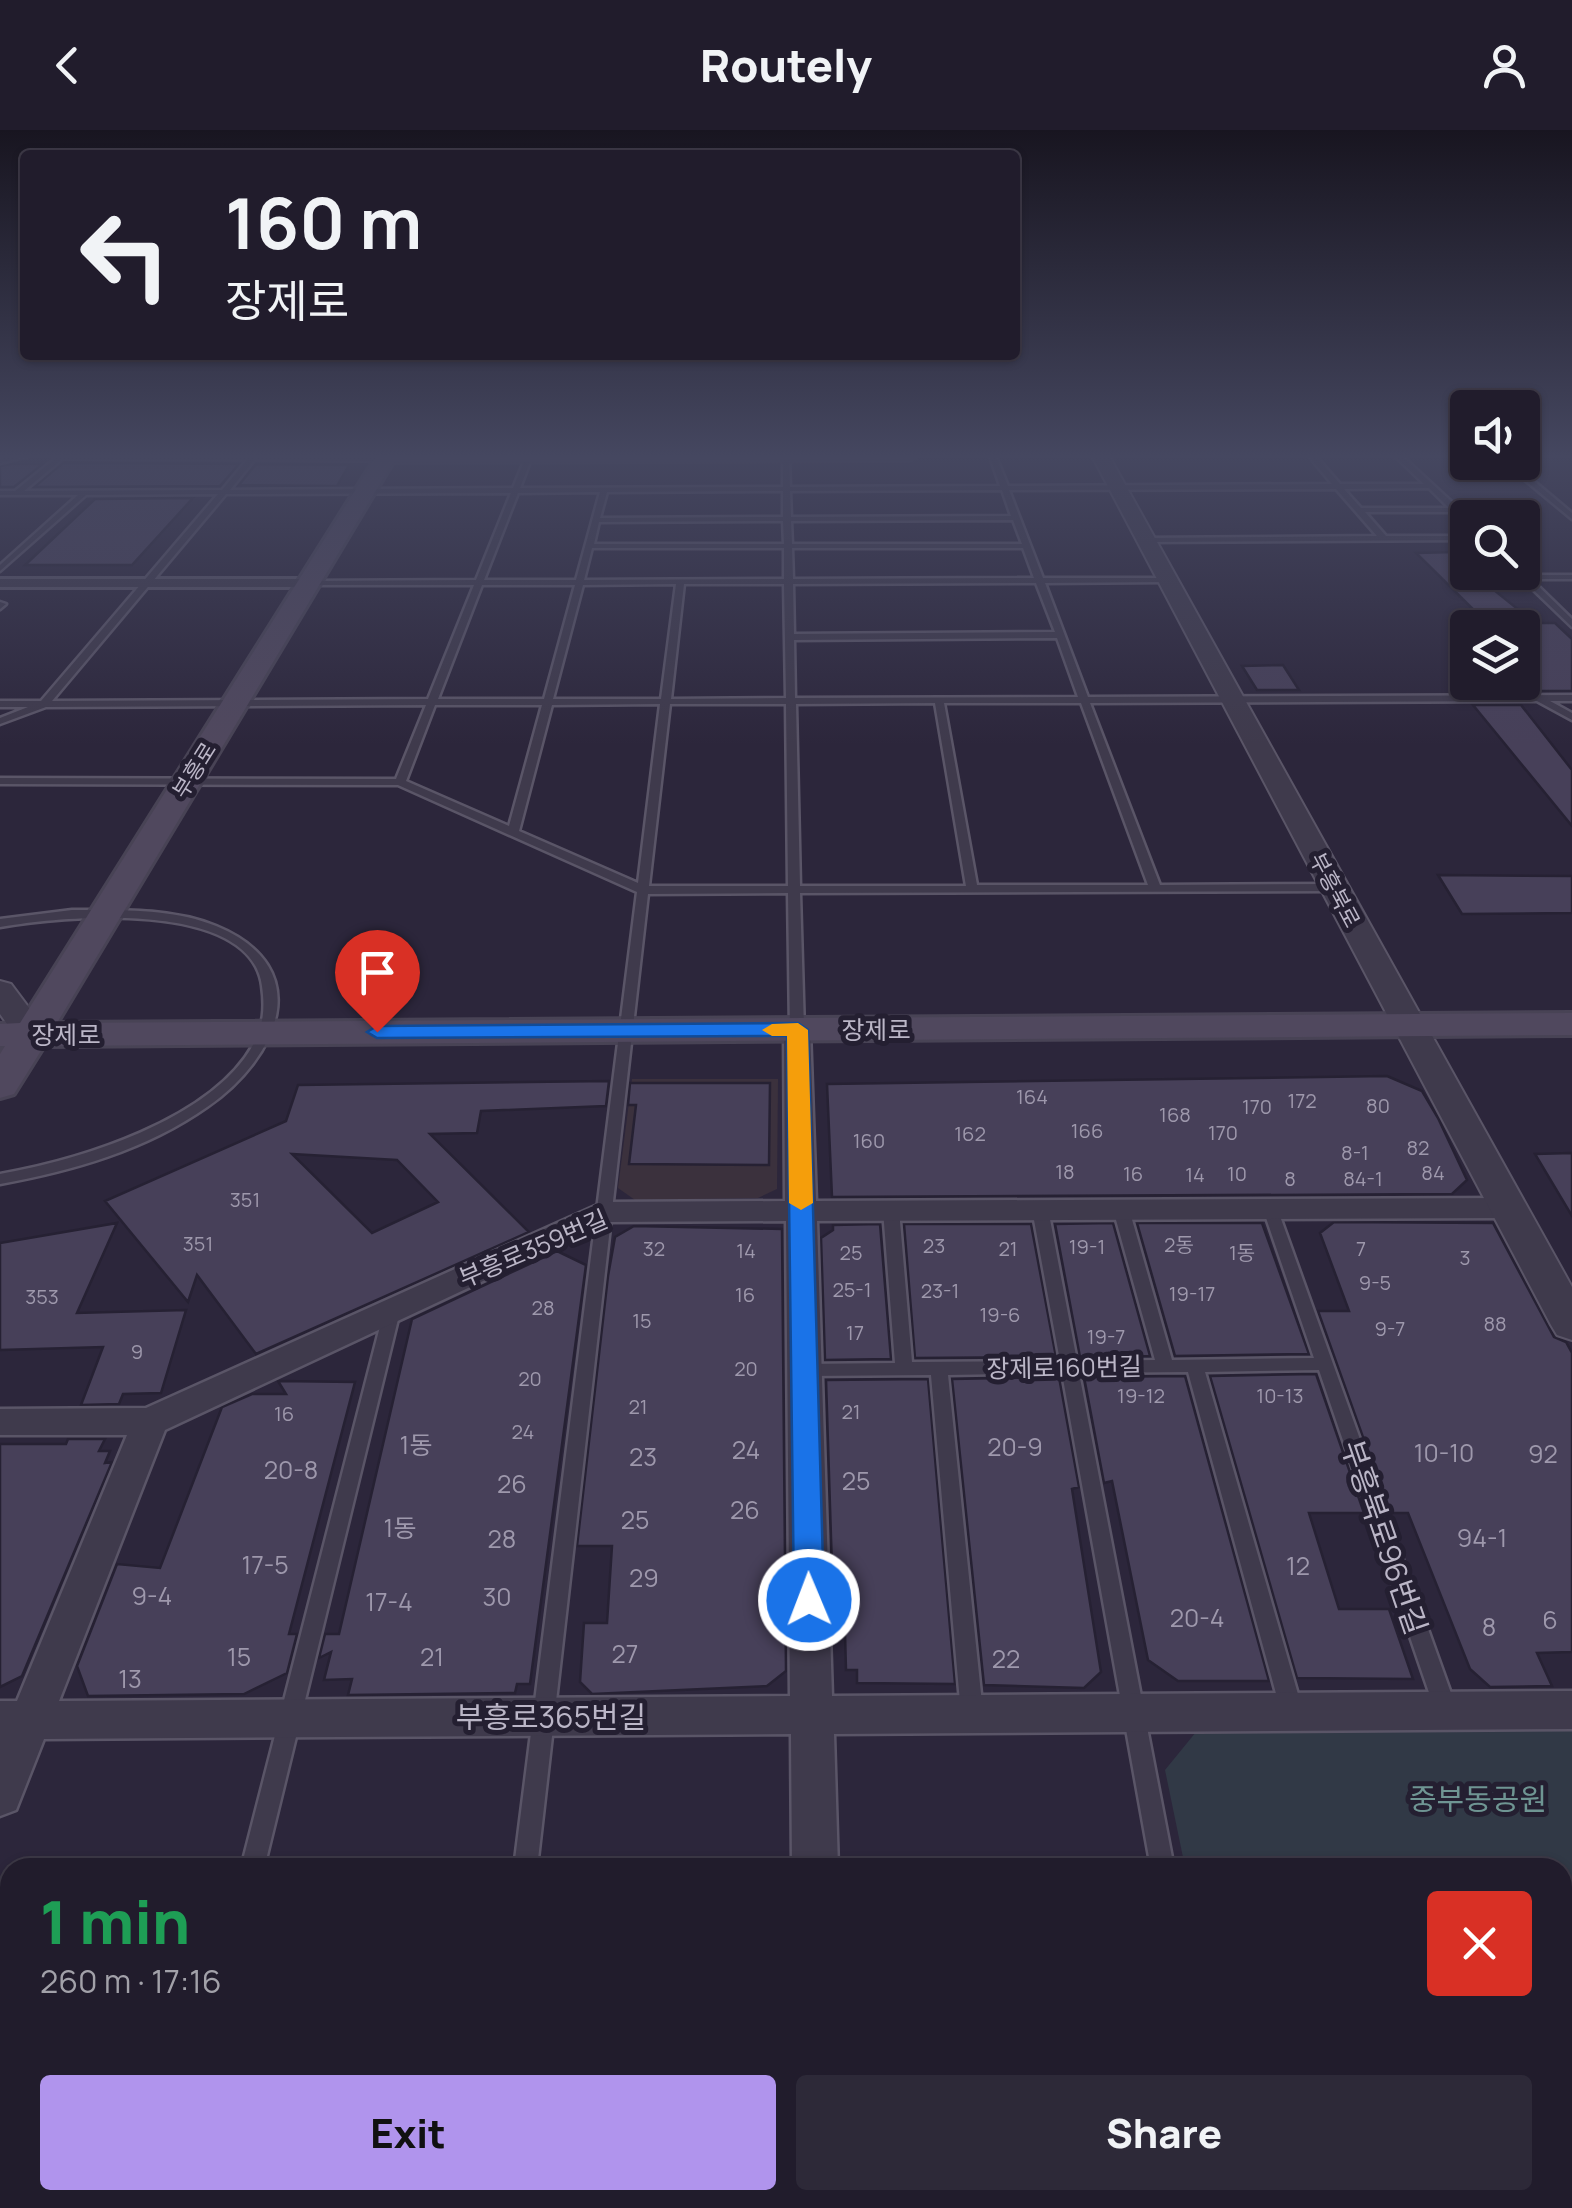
<!DOCTYPE html>
<html lang="en">
<head>
<meta charset="utf-8">
<style>
	body { margin:0; font-family:Manrope,"Noto Sans KR",sans-serif; background:#2d2938; color:#f1f3f6; height:100vh; display:flex; flex-direction:column; font-size:38px; white-space:nowrap }
	* { box-sizing:border-box; margin:0 }
	p { font-size:32px; color:#a2a1a9 }
	.icon { flex:none; width:55px; height:55px; fill:none; stroke:currentColor; stroke-width:2; stroke-linecap:round; stroke-linejoin:round }
	.map { position:relative; flex:1; overflow:hidden }
	.panel { position:absolute; left:0px; top:1728px; width:1572px; height:352px; display:flex; flex-direction:column; background:#211c2c; border-radius:30px 30px 0 0; box-shadow:0 2px 8px #0004,0 0 0 2px #3e3a48 }
	.panel>* { flex:none }
	.hud { position:absolute; left:20px; top:20px; width:1000px; height:210px; border-radius:10px; box-shadow:0 2px 8px #0004,0 0 0 2px #3e3a48; background:#211c2c; color:#f1f3f6; overflow:hidden }
	.fabs { position:absolute; left:1450px; top:260px; display:grid; gap:20px }
	.fabs a { display:grid; place-items:center; width:90px; height:90px; border-radius:10px; background:#211c2c; box-shadow:0 2px 8px #0004,0 0 0 2px #3e3a48; font-size:50px }
	.pin { position:absolute; display:grid; place-items:center; width:85px; height:85px; color:#fff; margin:-102px -42px; border-radius:50% 50% 50% 0; rotate:-45deg; box-shadow:0 0 10px #0007 }
	.pin .icon { rotate:45deg }
	.me { position:absolute; width:110px; margin:-55px; rotate:359deg; stroke-linejoin:round; filter:drop-shadow(0 0 8px #0008) }
	.turn { display:flex; align-items:center; gap:35px; height:210px; padding:0 40px; font-size:45px }
	.turn .icon { width:130px; height:130px; stroke-width:2.5 }
	.turn b { display:block; font-size:70px; line-height:85px }
	.round { display:grid; place-items:center; flex:none; width:105px; height:105px; border-radius:10px; background:#2d2938 }
	.summary { display:flex; align-items:center; justify-content:space-between; height:170px; padding:0 40px }
	h1 { font-size:60px; font-weight:800; line-height:75px; color:#1e9e55 }
	.button { display:flex; gap:20px; margin-top:auto; padding:20px 40px }
	.button a { flex:1; height:115px; border-radius:10px; background:#b094ed; color:#111; font-size:40px; font-weight:800; line-height:115px; text-align:center }
	.button a+a { background:#2d2938; color:#f1f3f6 }
	header { display:flex; justify-content:space-between; align-items:center; height:130px; padding:0 40px; background:#211c2c; font-size:45px; font-weight:800 }
	.map>svg:first-child { display:block }
</style>
</head>
<body>
<header><svg class="icon" aria-label="back" viewBox="0 0 24 24"><path d="M15 5l-7 7 7 7"/></svg>Routely<svg class="icon" aria-label="person" viewBox="0 0 24 24"><circle cx="12" cy="8" r="4"/><path d="M4 21q1-7 8-7t8 7"/></svg></header>
<div class="map">
<svg width="1572" height="2078" viewBox="0 0 1572 2078">
	<rect width="100%" height="100%" fill="#2c263b"/>
	<path fill="#3b313d" d="M632,949H778L777,1059L758,1068L635,1070L618,1058Z"/>
	<path fill="#313946" d="M1572,1596V1972H1562V1738L1185,1737L1165,1640L1196,1602Z"/>
	<path fill="#474059" stroke="#262133" stroke-width="2.5" fill-rule="evenodd" d="M63,333H89L239,334L220,356L34,357Z
		M11,334H43L14,357H0V336Z
		M256,334L349,335L337,356L239,355Z
		M193,368L132,435H25L95,369Z
		M1456,422L1468,433V452H1484L1535,493H1555L1572,509V561H1522V498H1492L1416,423Z
		M1283,535L1299,560H1257L1242,536Z
		M1454,552H1504L1511,562H1462Z
		M1473,575H1521L1572,640V696Z
		M1438,745L1572,746V783L1462,784Z
		M1387,946L1422,961L1438,988L1467,1050L1452,1064L832,1067L827,954Z
		M609,951L606,976L481,981L477,1003L430,1004L529,1102L256,1224L197,1145L188,1172L105,1071L286,991L298,955ZM292,1024L397,1030L438,1072L372,1103Z
		M630,953H770L769,1035L629,1034L636,975H628Z
		M1572,1023V1086L1535,1024Z
		M1334,1092L1493,1093L1554,1207L1566,1212L1572,1223V1522L1537,1523L1552,1556L1490,1557L1470,1539L1408,1383H1390L1318,1181H1349L1320,1103Z
		M117,1093L77,1183L186,1180L161,1263L123,1264L119,1274L81,1275L103,1217L0,1220V1113Z
		M1113,1093L1150,1226L1080,1227L1055,1094Z
		M1137,1093H1262L1309,1224L1175,1226Z
		M880,1094L891,1229L825,1230L821,1108L833,1100V1095Z
		M904,1094H1031L1056,1227L915,1228Z
		M634,1096L782,1099L786,1541L767,1556L592,1564L580,1552L584,1493H607L612,1416H577L608,1146L615,1107Z
		M557,1121L586,1135L530,1554H517L515,1563L348,1565L352,1549L324,1550L331,1522L319,1528L325,1504H339L412,1189Z
		M1316,1244L1364,1383H1309L1339,1479H1389L1413,1549L1297,1548L1210,1246Z
		M1185,1246L1269,1551H1178L1148,1530L1112,1351L1104,1353L1084,1247Z
		M1059,1247L1079,1357L1072,1359L1101,1542L1084,1558L984,1555L952,1249Z
		M928,1249L955,1554L857,1553V1540H846L845,1503L834,1502L826,1250Z
		M278,1251L355,1252L289,1504H297L287,1543L244,1564L88,1566L77,1536L117,1434L160,1438L222,1277L252,1264H286Z
		M68,1309H105L99,1321H110L105,1333L112,1332L22,1546L0,1557V1314H66Z"/>
	<g fill="none" stroke-linecap="round" stroke-linejoin="round">
		<g stroke="#5a5567" stroke-width="5">
			<path id="service" d="M22,324H36L0,333V329Z
				M61,324L67,325L24,361L222,360L252,324H259L230,360L513,358L527,324H533L520,358L783,357V324H789L790,357L1000,356L989,324H995L1008,356L1332,354L1307,324H1314L1340,354H1424L1393,324H1400L1469,388L1468,393L1454,382H1365L1386,406H1468V410L1145,412L1141,410L1145,408L1377,406L1336,359L1009,360L1043,448H1167L1171,450L1167,452L1045,453L1088,567L1572,565V571H1550L1572,583V590L1537,571L1090,573L1160,755L1334,754L1338,755V761L800,763L804,900L797,904L790,900L788,763L648,764L537,1738H514L637,762L398,655L0,654V648L396,649L426,575L46,577L0,594V588L28,577H0V571H41L218,364L86,365L0,441V435L78,365H0V361H15ZM1429,358L1449,378H1361L1344,359ZM1002,360L1011,386L791,387L790,361ZM783,361V387L600,388L607,362ZM600,362L576,450H484L518,363ZM511,363L476,450L309,451L305,453L309,455H474L428,569L52,571L226,364ZM1013,390L1022,414H792L791,391ZM783,391L784,414H594L599,392ZM592,418H784V449L584,450ZM792,418H1023L1034,448L793,449ZM1036,453L1055,502L794,504L793,454ZM676,454L661,569H553L583,455ZM684,454H784L786,568L671,569ZM482,455H575L544,569H438ZM1057,508L1078,567L795,568L794,510ZM935,573L966,756H800L796,574ZM944,573H1081L1148,755H977ZM660,574L638,753L519,701L552,575ZM670,574H786L788,756H649ZM435,575H542L509,696L406,651Z
				M1503,332H1511L1572,383V389Z
				M1522,441L1526,445H1572V449H1531L1572,489V497L1515,442Z
				M0,472L6,474L0,479Z
				M72,780C119,780 172,778 216,796C318,838 278,928 207,977C146,1020 72,1041 0,1054V1044C80,1030 211,990 253,915C264,895 265,877 262,856C251,768 60,786 0,797V789Z
				M1040,1074L1048,1079L1077,1231L1155,1230L1113,1079L1121,1074L1129,1079L1172,1230L1314,1228L1263,1079L1271,1074L1276,1075L1457,1580L1453,1587L1446,1589L1439,1587L1435,1580L1319,1240L1205,1242L1302,1578L1298,1585L1291,1587L1284,1585L1280,1578L1188,1242L1079,1243L1174,1738H1151L1062,1243L948,1245L983,1583L979,1590L972,1592L965,1590L961,1583L931,1245L805,1246L799,1244L796,1240L799,1236L805,1234L895,1233L883,1080L891,1075L899,1080L912,1232L1060,1231L1032,1079Z
				M392,1175L398,1177L400,1181L264,1738H241L384,1181L386,1177Z
				M1562,1985H1572V2011H1562Z
				M153,2070H179L176,2078H150Z
				M471,2070H497V2078H471Z
				M1213,2070H1239L1240,2078H1214Z"/>
		</g>
		<g stroke="#5a5567" stroke-width="6">
			<path id="pedestrian" d="M0,449H309L315,453L309,457H0Z"/>
		</g>
		<g stroke="#5a5567" stroke-width="5">
			<path id="minor" d="M797,892L810,900L816,1071L1508,1068L1523,1078L1508,1088L817,1091L832,1566L1572,1561V1599L834,1604L838,1738H792L791,1604L44,1609L16,1680L0,1686V1571H17L127,1305H0V1279L146,1278L604,1072L785,1071L784,900ZM786,1091L790,1566L59,1571L165,1300L609,1092Z
				M795,2070H849V2078H795Z"/>
		</g>
		<g stroke="#5a5567" stroke-width="4">
			<path id="tertiary" d="M53,324H394L396,326L387,331L61,329Z
				M1091,324H1108L1572,1157V1210L1557,1205L1551,1195Z
				M0,851L11,854L44,898L49,905L44,912H20L0,884Z"/>
		</g>
		<g stroke="#484355" stroke-width="6">
			<path id="secondary" d="M378,324H919L909,330L393,332L57,893L1572,883V905L44,916L14,964L0,968V924L5,916H0V894L20,893Z"/>
		</g>
		<use href="#service" fill="#3f3a4c" fill-rule="evenodd"/>
		<use href="#pedestrian" fill="#3f3a4c" fill-rule="evenodd"/>
		<use href="#minor" fill="#3f3a4c" fill-rule="evenodd"/>
		<use href="#tertiary" fill="#3f3a4c" fill-rule="evenodd"/>
		<use href="#secondary" fill="#50485e" fill-rule="evenodd"/>
	</g>
	<linearGradient id="sky" x2="0" y2="1"><stop stop-color="#181520"/><stop offset="0.53" stop-color="#454760"/><stop offset="1" stop-color="#454760" stop-opacity="0"/></linearGradient>
	<rect width="1572" height="615" fill="url(#sky)"/>
	<path fill="#1a73e8" stroke="#114b97" stroke-width="2.5" d="M798,893L808,900L824,1470L820,1479L809,1482L799,1479L794,1470L787,906L377,908L367,902L377,896Z"/>
	<path fill="#f59e0b" d="M798,893L808,900L813,1073L801,1080L789,1073L787,906H772L762,900L772,894Z"/>
	<g text-anchor="middle" dominant-baseline="central" stroke-width="10" stroke-linejoin="round" paint-order="stroke">
		<g font-size="20" fill="#9e98ac">
			<text x="1032" y="966">164</text>
			<text x="1302" y="970">172</text>
			<text x="1378" y="975">80</text>
			<text x="1257" y="976">170</text>
			<text x="1175" y="984">168</text>
			<text x="1087" y="1000">166</text>
			<text x="1223" y="1002">170</text>
			<text x="970" y="1003">162</text>
			<text x="869" y="1010">160</text>
			<text x="1418" y="1017">82</text>
			<text x="1355" y="1022">8-1</text>
			<text x="1065" y="1041">18</text>
			<text x="1433" y="1042">84</text>
			<text x="1133" y="1043">16</text>
			<text x="1237" y="1043">10</text>
			<text x="1195" y="1044">14</text>
			<text x="1290" y="1048">8</text>
			<text x="1363" y="1048">84-1</text>
			<text x="245" y="1069">351</text>
			<text x="198" y="1113">351</text>
			<text x="1179" y="1114">2동</text>
			<text x="934" y="1115">23</text>
			<text x="1087" y="1116">19-1</text>
			<text x="654" y="1118">32</text>
			<text x="1008" y="1118">21</text>
			<text x="1361" y="1118">7</text>
			<text x="746" y="1120">14</text>
			<text x="851" y="1122">25</text>
			<text x="1242" y="1122">1동</text>
			<text x="1465" y="1127">3</text>
			<text x="1375" y="1152">9-5</text>
			<text x="852" y="1159">25-1</text>
			<text x="940" y="1160">23-1</text>
			<text x="1192" y="1163">19-17</text>
			<text x="745" y="1164">16</text>
			<text x="42" y="1166">353</text>
			<text x="543" y="1177">28</text>
			<text x="1000" y="1184">19-6</text>
			<text x="642" y="1190">15</text>
			<text x="1495" y="1193">88</text>
			<text x="1390" y="1198">9-7</text>
			<text x="855" y="1202">17</text>
			<text x="1106" y="1206">19-7</text>
			<text x="137" y="1221">9</text>
			<text x="746" y="1238">20</text>
			<text x="530" y="1248">20</text>
			<text x="1141" y="1265">19-12</text>
			<text x="1280" y="1265">10-13</text>
			<text x="638" y="1276">21</text>
			<text x="851" y="1281">21</text>
			<text x="284" y="1283">16</text>
			<text x="523" y="1301">24</text>
		</g>
		<g font-size="22" fill="#bbb6c7" stroke="#241f31">
			<text transform="translate(194 640) rotate(-58)">부흥로</text>
			<text transform="translate(1335 760) rotate(62)">부흥북로</text>
		</g>
		<g font-size="25" fill="#bbb6c7" stroke="#241f31">
			<text x="876" y="899">장제로</text>
			<text x="66" y="904">장제로</text>
			<text transform="translate(533 1118) rotate(-23)">부흥로359번길</text>
			<text transform="translate(1064 1237) rotate(-1)">장제로160번길</text>
		</g>
		<g font-size="25" fill="#9e98ac">
			<text x="416" y="1314">1동</text>
			<text x="1015" y="1316">20-9</text>
			<text x="746" y="1319">24</text>
			<text x="1444" y="1322">10-10</text>
			<text x="1543" y="1323">92</text>
			<text x="643" y="1326">23</text>
			<text x="291" y="1339">20-8</text>
			<text x="856" y="1350">25</text>
			<text x="512" y="1353">26</text>
			<text x="745" y="1379">26</text>
			<text x="635" y="1389">25</text>
			<text x="400" y="1397">1동</text>
			<text x="1482" y="1407">94-1</text>
			<text x="502" y="1408">28</text>
			<text x="265" y="1434">17-5</text>
			<text x="1298" y="1435">12</text>
			<text x="644" y="1447">29</text>
			<text x="152" y="1465">9-4</text>
			<text x="497" y="1466">30</text>
			<text x="389" y="1471">17-4</text>
			<text x="1197" y="1487">20-4</text>
			<text x="1550" y="1489">6</text>
			<text x="1489" y="1496">8</text>
			<text x="625" y="1523">27</text>
			<text x="239" y="1526">15</text>
			<text x="432" y="1526">21</text>
			<text x="1006" y="1528">22</text>
			<text x="130" y="1548">13</text>
		</g>
		<g font-size="30" fill="#bbb6c7" stroke="#241f31">
			<text transform="translate(1385 1407) rotate(71)">부흥북로96번길</text>
			<text x="551" y="1586">부흥로365번길</text>
		</g>
		<g font-size="30" fill="#6f9593" stroke="#241f31">
			<text x="1478" y="1668">중부동공원</text>
		</g>
	</g>
</svg>
<div class="fabs">
<a><svg class="icon" aria-label="sound" viewBox="0 0 24 24"><path d="M4 9h4l5-4v14l-5-4H4zM17 9q2 3 0 6"/></svg></a>
<a><svg class="icon" aria-label="search" viewBox="0 0 24 24"><circle cx="10" cy="10" r="6"/><path d="M15 15l6 6"/></svg></a>
<a><svg class="icon" aria-label="layers" viewBox="0 0 24 24"><path d="M12 4l9 5-9 5-9-5zM3 14l9 5 9-5"/></svg></a>
</div>
<div class="pin" style="left:377px;top:902px;background:#d93025"><svg class="icon" aria-label="arrive" viewBox="0 0 24 24"><path d="M6 21V4h12l-3 4 3 4H6"/></svg></div>
<svg class="me" style="left:809px;top:1470px" viewBox="-20 -20 40 40"><circle r="17" fill="#1a73e8" stroke="#fff" stroke-width="3"/><path d="M0-11L8 9 0 5-8 9z" fill="#fff"/></svg>
<div class="hud">
<div class="turn"><svg class="icon" aria-label="left" viewBox="0 0 24 24"><path d="M17 20v-9H6M10 6l-5 5 5 5"/></svg><div><b>160 m</b>장제로</div></div>
</div>
<section class="panel">
<div class="summary"><div><h1>1 min</h1><p>260 m · 17:16</p></div><a class="round" style="background:#d93025;color:#fff"><svg class="icon" aria-label="close" viewBox="0 0 24 24"><path d="M6 6l12 12M18 6L6 18"/></svg></a></div>
<div class="button"><a>Exit</a><a>Share</a></div>
</section>
</div>
</body>
</html>
